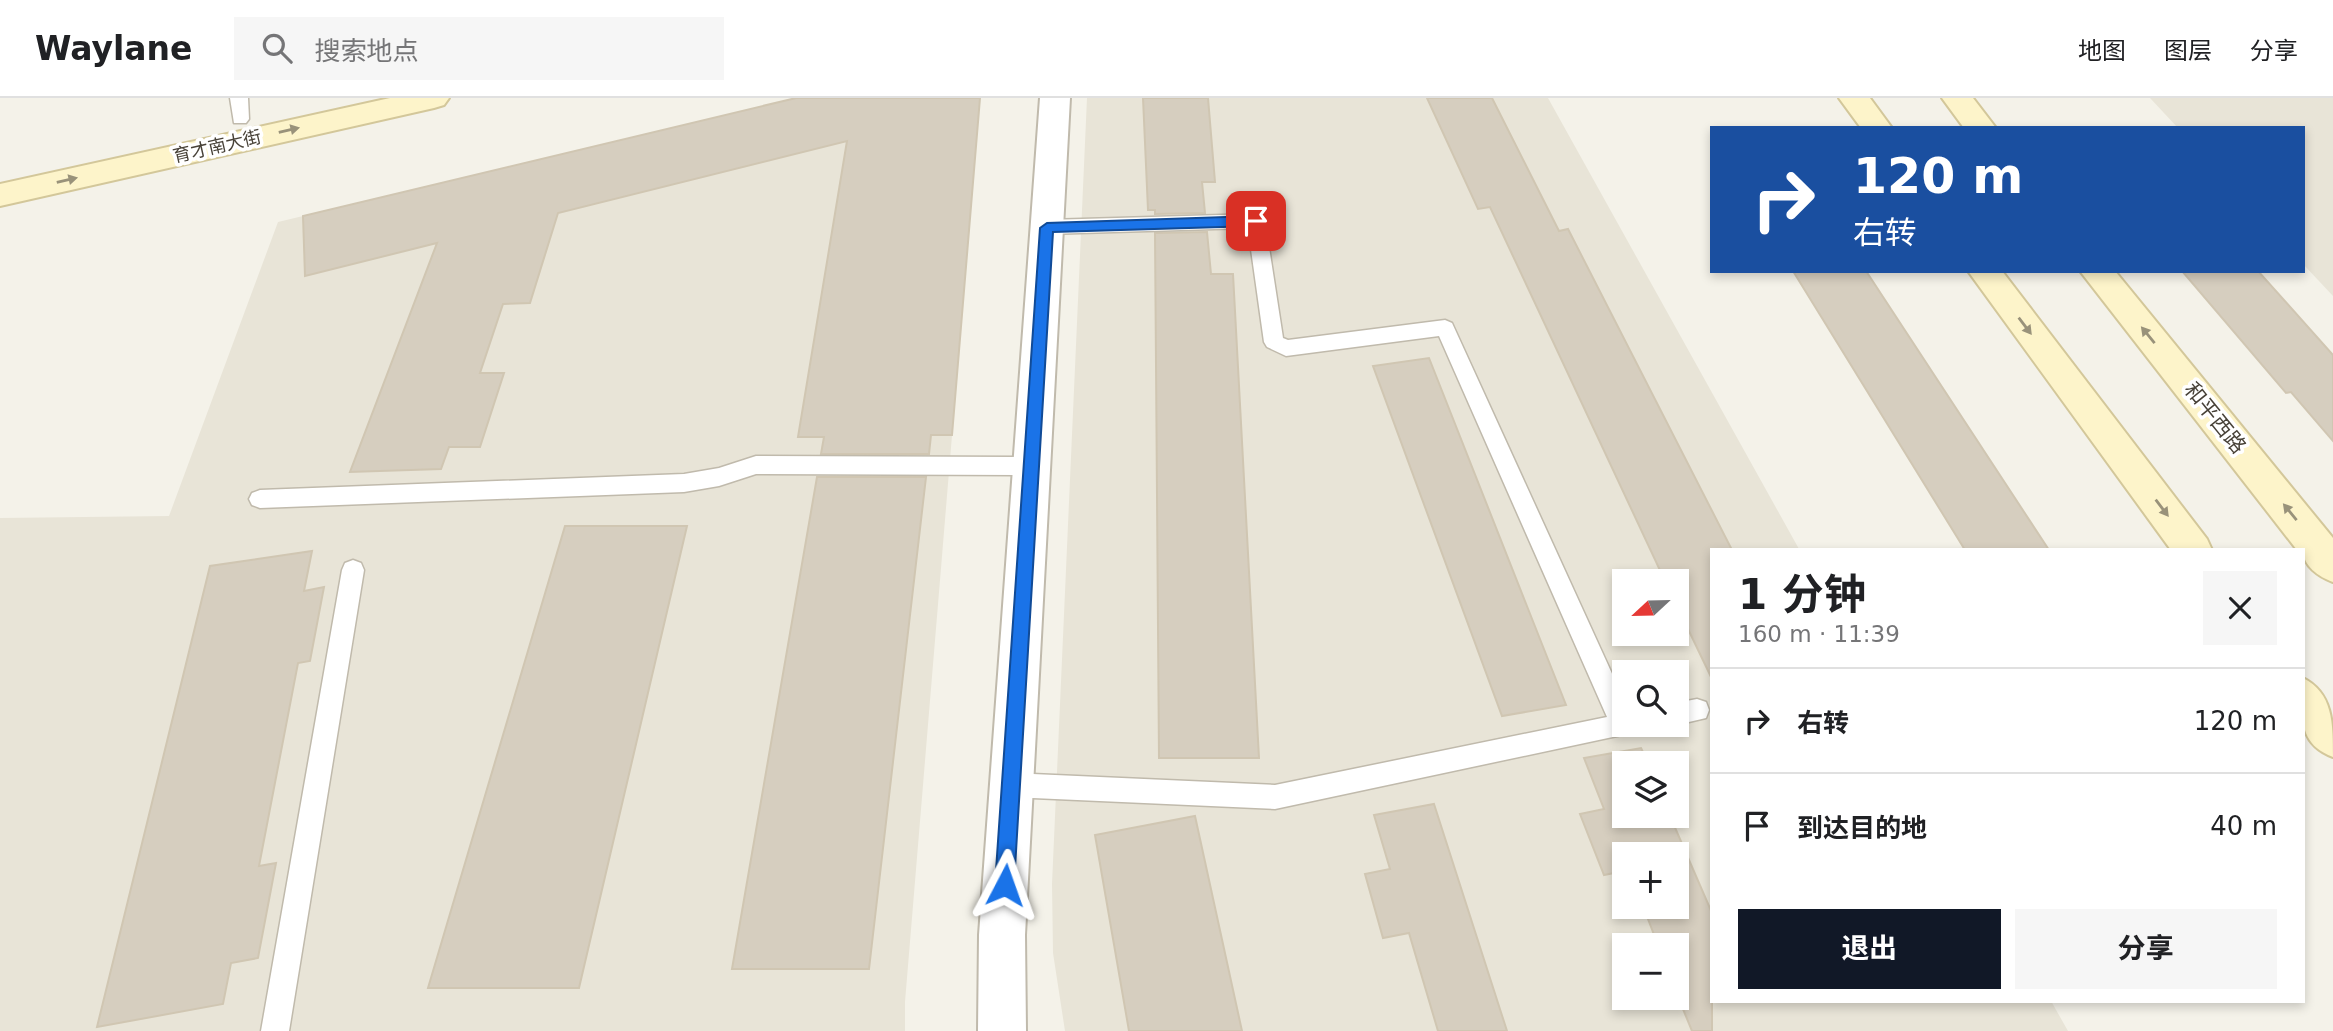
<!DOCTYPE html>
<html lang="zh">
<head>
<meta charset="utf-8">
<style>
	body { margin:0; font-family:"DejaVu Sans","Noto Sans SC",sans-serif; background:#f6f6f6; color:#202124; height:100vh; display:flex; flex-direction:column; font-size:26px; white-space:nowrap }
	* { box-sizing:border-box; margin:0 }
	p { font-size:23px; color:#757577 }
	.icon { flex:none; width:38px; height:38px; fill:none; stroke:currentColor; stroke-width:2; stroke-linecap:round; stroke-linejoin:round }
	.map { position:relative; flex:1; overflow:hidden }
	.side { position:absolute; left:1710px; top:450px; width:595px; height:455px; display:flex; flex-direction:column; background:#fff; border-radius:0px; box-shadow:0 4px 10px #0003 }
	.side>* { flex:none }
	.top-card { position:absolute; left:1710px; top:28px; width:595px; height:147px; border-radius:0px; box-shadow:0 4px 10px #0003; background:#1a4fa0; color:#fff; overflow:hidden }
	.needle { width:46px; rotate:248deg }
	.buttons { position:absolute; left:1612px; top:471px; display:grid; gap:14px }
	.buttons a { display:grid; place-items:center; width:77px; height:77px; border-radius:0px; background:#fff; box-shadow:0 4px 10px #0003; font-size:35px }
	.pin { position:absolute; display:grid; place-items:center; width:60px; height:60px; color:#fff; margin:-30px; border-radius:14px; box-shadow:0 4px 10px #0006 }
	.me { position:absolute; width:77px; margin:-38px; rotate:4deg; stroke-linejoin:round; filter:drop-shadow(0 0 5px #0008) }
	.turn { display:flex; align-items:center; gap:24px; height:147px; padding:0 28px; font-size:32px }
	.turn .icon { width:91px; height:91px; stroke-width:2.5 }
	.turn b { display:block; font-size:49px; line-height:60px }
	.round { display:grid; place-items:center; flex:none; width:74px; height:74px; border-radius:0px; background:#f6f6f6 }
	.head { display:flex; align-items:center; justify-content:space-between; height:119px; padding:0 28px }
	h1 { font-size:42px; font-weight:700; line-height:52px }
	.button { display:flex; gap:14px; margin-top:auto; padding:14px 28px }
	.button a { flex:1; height:80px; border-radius:0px; background:#111827; color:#fff; font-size:28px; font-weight:700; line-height:80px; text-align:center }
	.button a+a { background:#f6f6f6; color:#202124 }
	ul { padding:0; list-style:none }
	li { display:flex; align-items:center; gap:21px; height:105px; padding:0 28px; border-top:2px solid #e0e0e0 }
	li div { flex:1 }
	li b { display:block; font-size:26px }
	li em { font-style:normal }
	header { display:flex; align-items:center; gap:42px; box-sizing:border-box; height:98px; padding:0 35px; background:#fff; border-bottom:2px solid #e0e0e0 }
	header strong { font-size:33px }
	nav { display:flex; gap:38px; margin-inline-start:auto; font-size:24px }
	.search { width:490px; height:63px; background:#f6f6f6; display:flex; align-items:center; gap:18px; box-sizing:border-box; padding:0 24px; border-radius:0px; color:#757577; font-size:26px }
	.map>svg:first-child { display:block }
</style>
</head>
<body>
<header>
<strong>Waylane</strong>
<div class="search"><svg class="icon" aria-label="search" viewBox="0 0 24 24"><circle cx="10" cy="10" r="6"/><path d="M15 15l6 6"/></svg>搜索地点</div>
<nav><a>地图</a><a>图层</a><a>分享</a></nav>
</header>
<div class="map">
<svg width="2333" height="933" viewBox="0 0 2333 933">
	<rect width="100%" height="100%" fill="#f4f2e9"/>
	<path fill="#e8e4d7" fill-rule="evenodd" d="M796,0H980L905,904V933H0V420L169,418L278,124Z
		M1087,0H1548L1799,451L1712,452V903H2051L2068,933H1065L1053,855L1052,786ZM1624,483H1676V536H1624ZM1624,574H1676V626H1624ZM1624,665H1676V718H1624ZM1624,756H1676V808H1624ZM1624,847H1676V900H1624Z
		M2150,0H2333V198L2303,166V30H2178Z"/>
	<path fill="#d6cebf" stroke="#d0c6b2" stroke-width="2" d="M796,0H980L952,337H931L929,356H821L824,339H798L847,43L558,115L530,205L503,206L480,275H504L480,349H449L441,371L350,374L437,145L305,178L303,118Z
		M1143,0H1208L1215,84H1202L1205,115L1155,116V112H1148Z
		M1427,0H1492L1559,133L1568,131L1732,452H1712V581L1676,506V483H1665L1490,109L1478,111Z
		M1207,134L1211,176H1233L1259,660H1159L1155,135Z
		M1793,173H1866L2049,452H1965Z
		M2182,173H2258L2333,257V343L2291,294L2286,295Z
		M1429,260L1566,607L1502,618L1373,268Z
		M817,379H926L869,871H732Z
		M565,428H687L579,890H428Z
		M312,453L304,493L324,489L310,563L298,565L259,768L276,765L258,860L231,865L223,906L97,929L210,468Z
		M1641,650L1648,665H1624V718H1670L1712,815V933H1692L1676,894V847H1658L1643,808H1676V756H1624V773L1604,777L1580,716L1604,711L1584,660Z
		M1434,706L1507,933H1438L1409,835L1383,840L1365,776L1390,771L1374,717Z
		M1195,718L1242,933H1129L1095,737Z"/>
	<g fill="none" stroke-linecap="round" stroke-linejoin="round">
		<g stroke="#c0baac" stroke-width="3">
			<path id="lane" d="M230,0H248L249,21L246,25H234Z
				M1256,116L1263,118L1265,123L1283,240L1288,242L1445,222L1452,225L1624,602V626H1639L1636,634L1275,711L1011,699L1002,695L998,687L1002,679L1011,675L1275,687L1607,619L1439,238L1286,258L1267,249L1264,244L1248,130L1047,136L1040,134L1038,129L1040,124L1047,122Z
				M756,358L1031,359L1039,362L1042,368L1039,374L1031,377L756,376L719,388L684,394L260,410L252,407L249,401L252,395L260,392L684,376L719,370Z
				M353,462L361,465L364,472L289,933H261L342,472L345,465Z
				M1697,601L1706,604L1709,612L1706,620L1676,627L1674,626H1676V605Z"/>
		</g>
		<g stroke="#c0baac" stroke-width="4">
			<path id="street" d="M1040,0H1070L1025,837L1026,933H978L979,837Z"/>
		</g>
		<g stroke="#d3c79a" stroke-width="4">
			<path id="secondary" d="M390,0H449L444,7L434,10L0,108V86Z
				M1839,0H1870L1892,30H1861Z
				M1942,0H1973L1996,30H1964Z
				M1968,173H2002L2207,441L2212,452H2171Z
				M2080,173H2115L2333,440V484C2319,479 2303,468 2303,452H2297Z
				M2303,580C2333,595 2333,625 2333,659C2295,645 2303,614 2303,580Z"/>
		</g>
		<use href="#lane" fill="#fff" fill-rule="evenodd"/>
		<use href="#street" fill="#fff" fill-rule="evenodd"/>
		<use href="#secondary" fill="#fdf4ca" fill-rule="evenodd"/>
	</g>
	<defs><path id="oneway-solid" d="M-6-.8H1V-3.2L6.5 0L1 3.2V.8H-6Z" transform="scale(1.75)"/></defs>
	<g fill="#99927a">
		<use href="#oneway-solid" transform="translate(289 32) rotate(-13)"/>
		<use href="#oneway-solid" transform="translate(67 82) rotate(-13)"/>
		<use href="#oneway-solid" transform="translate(2025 228) rotate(53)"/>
		<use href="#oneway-solid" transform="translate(2148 237) rotate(-129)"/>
		<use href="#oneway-solid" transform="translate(2162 410) rotate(53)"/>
		<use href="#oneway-solid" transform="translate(2290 414) rotate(-129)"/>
	</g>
	<path fill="#1a73e8" stroke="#114b97" stroke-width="2" d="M1256,118L1262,123L1256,128L1053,134L1014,787L1011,794L1005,796L998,794L995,787L1040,130L1047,125Z"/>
	<g text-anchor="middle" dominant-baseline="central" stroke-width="7" stroke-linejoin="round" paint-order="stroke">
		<g font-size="18" fill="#484238" stroke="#fff">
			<text transform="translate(217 48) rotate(-13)">育才南大街</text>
		</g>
		<g font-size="21" fill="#484238" stroke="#fff">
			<text transform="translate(2215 320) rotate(51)">和平西路</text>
		</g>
	</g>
</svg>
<div class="buttons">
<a><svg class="needle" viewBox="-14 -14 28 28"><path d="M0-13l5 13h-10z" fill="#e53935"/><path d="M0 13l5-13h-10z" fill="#757577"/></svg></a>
<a><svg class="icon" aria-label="search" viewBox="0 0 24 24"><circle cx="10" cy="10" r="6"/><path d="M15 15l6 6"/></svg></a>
<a><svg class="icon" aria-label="layers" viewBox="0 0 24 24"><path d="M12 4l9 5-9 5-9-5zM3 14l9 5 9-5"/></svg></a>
<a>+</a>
<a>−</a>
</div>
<div class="pin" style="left:1256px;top:123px;background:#d93025"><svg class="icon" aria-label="arrive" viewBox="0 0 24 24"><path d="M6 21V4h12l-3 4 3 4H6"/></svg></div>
<svg class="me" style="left:1005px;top:787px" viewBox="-20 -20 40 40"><path d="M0-17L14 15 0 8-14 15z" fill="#1a73e8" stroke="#fff" stroke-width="4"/></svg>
<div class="top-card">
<div class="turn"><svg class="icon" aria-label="right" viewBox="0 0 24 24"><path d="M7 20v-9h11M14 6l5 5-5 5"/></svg><div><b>120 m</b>右转</div></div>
</div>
<section class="side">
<div class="head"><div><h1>1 分钟</h1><p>160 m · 11:39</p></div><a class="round"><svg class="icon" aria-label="close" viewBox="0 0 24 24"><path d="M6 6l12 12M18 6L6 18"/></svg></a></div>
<ul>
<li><svg class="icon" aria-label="right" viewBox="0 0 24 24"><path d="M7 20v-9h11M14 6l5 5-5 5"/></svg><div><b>右转</b></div><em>120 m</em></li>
<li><svg class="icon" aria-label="arrive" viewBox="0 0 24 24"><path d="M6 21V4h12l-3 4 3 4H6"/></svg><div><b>到达目的地</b></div><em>40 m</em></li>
</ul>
<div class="button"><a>退出</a><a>分享</a></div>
</section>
</div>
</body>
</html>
